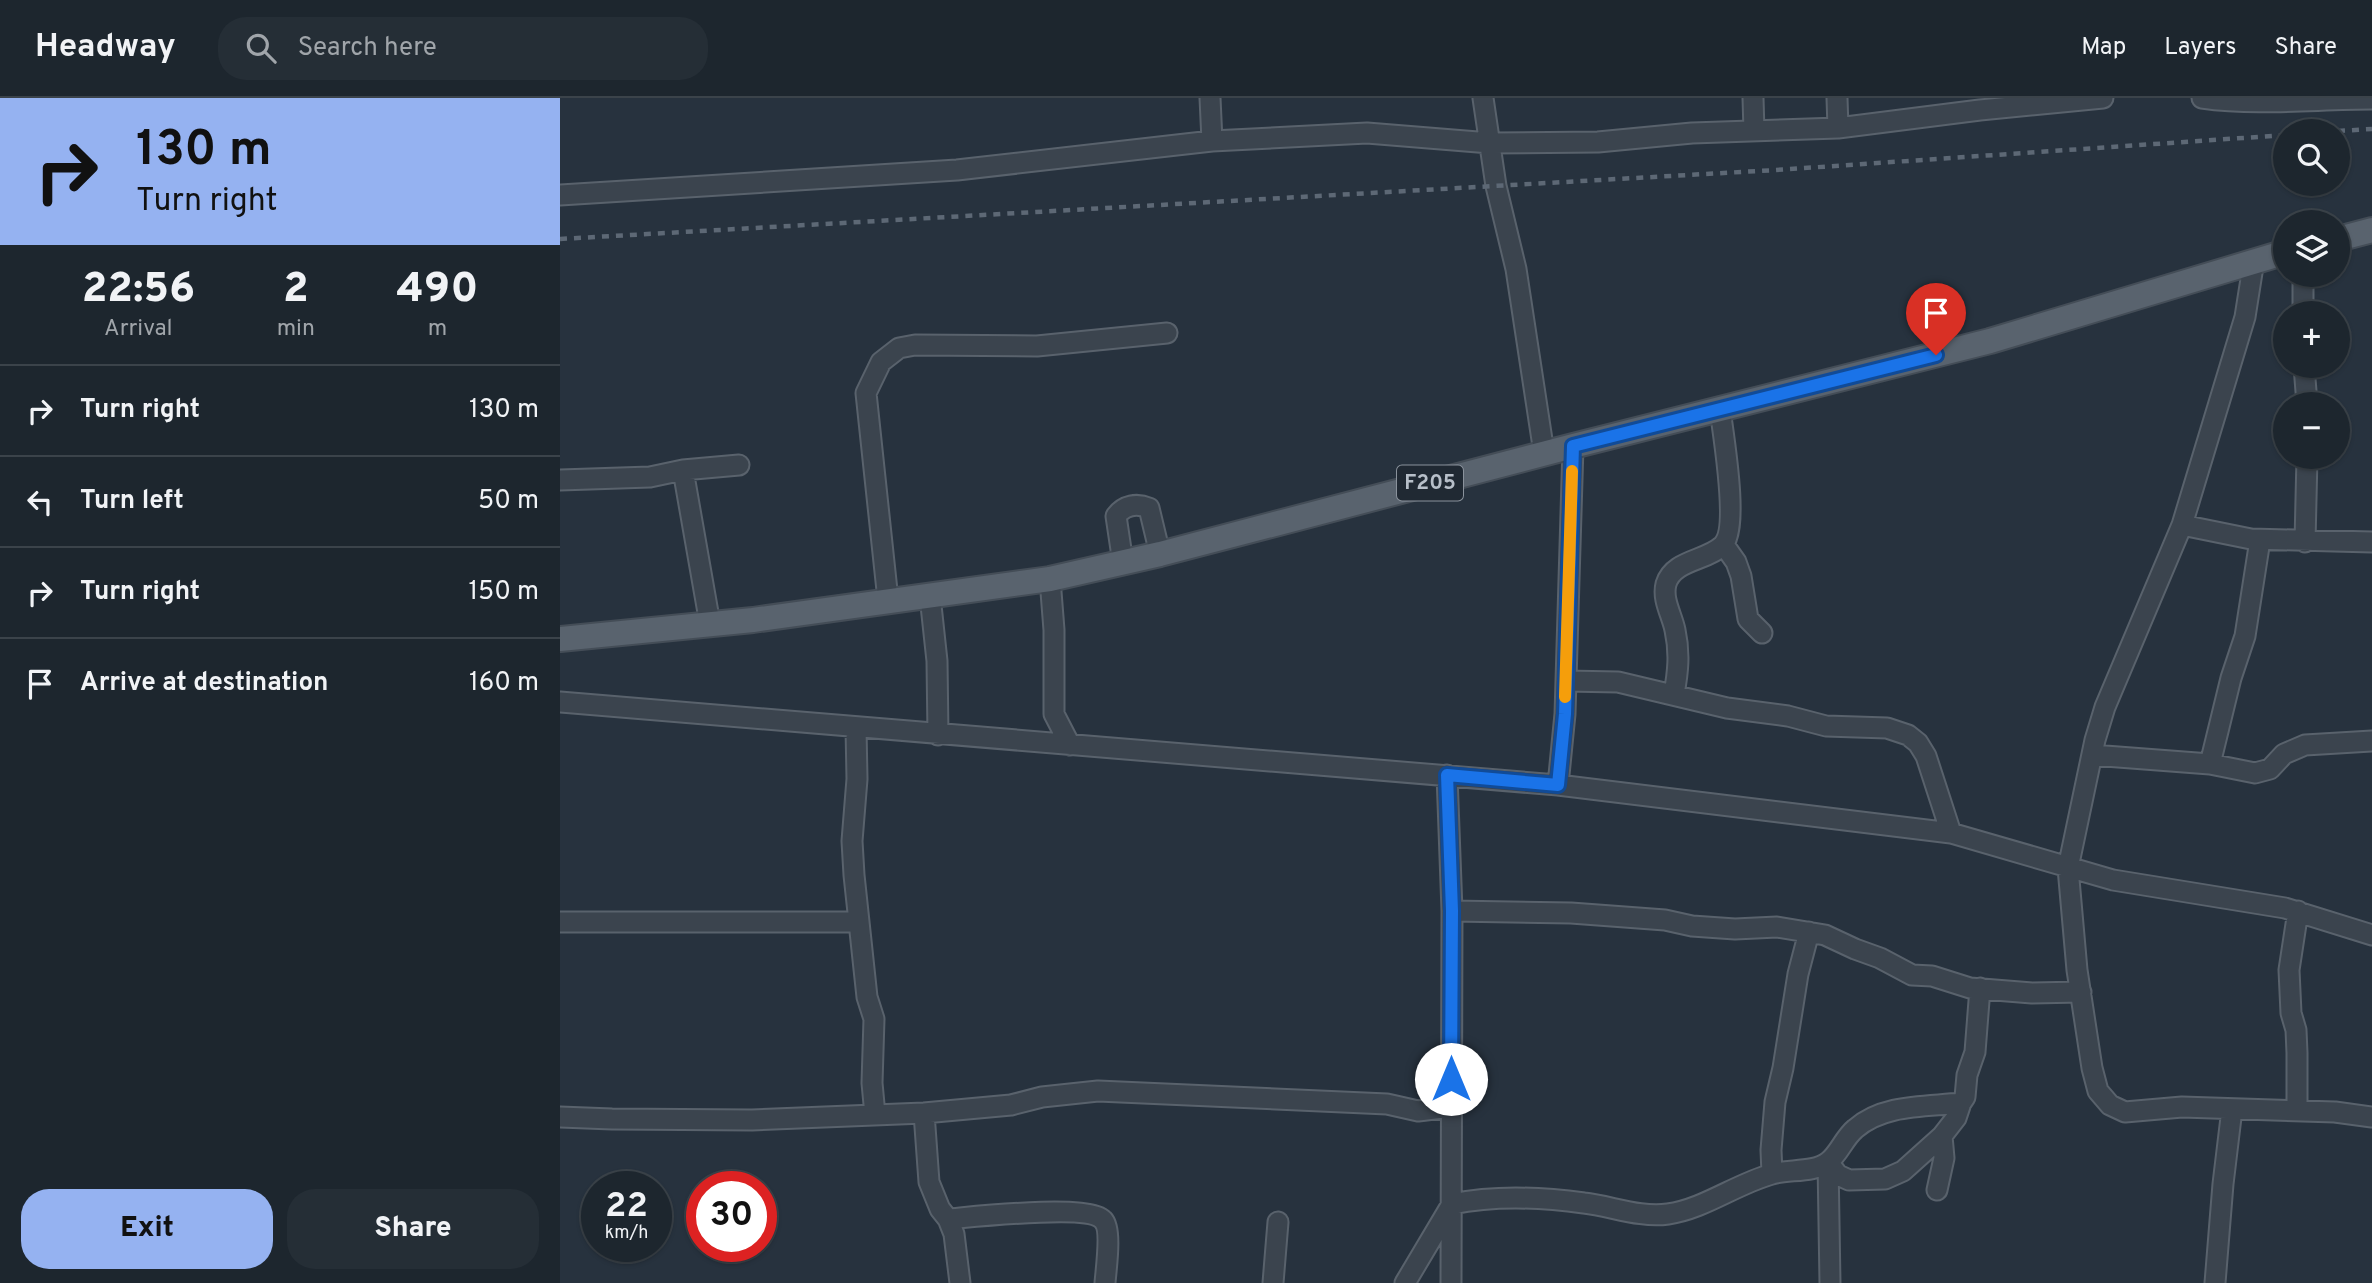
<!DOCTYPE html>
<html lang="en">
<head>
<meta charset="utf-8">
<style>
	body { margin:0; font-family:Overpass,sans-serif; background:#252e36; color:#f1f3f6; height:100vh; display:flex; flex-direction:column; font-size:26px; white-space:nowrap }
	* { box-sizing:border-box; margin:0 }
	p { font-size:23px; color:#a0a5aa }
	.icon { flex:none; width:38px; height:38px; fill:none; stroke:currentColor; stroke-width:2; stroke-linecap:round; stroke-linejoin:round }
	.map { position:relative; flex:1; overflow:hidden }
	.side { display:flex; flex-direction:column; background:#1d262e; width:560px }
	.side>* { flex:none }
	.guide { background:#95b2f1; color:#111; overflow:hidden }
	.buttons { position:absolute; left:1713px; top:21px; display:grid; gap:14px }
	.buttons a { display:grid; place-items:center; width:77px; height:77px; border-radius:50%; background:#1d262e; box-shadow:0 2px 5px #0004,0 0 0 2px #3b434a; font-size:35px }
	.speed { position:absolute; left:21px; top:1073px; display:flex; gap:14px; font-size:35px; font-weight:700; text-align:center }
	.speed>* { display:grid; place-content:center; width:91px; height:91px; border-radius:50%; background:#1d262e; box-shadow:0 2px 5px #0004,0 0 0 2px #3b434a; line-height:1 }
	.speed small { font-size:18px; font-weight:400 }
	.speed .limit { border:10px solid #d22; background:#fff; color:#111 }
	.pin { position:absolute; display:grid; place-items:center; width:60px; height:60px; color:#fff; margin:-72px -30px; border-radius:50% 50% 50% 0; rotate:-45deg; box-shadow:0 0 7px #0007 }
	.pin .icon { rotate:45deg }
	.me { position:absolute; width:77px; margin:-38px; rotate:0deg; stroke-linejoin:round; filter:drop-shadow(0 0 5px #0008) }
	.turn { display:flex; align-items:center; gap:24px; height:147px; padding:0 21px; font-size:32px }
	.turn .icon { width:91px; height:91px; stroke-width:2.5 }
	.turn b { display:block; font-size:49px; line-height:60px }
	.eta { display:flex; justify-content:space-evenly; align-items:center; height:119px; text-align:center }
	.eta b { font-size:42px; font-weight:800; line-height:49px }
	.primary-button { display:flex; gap:14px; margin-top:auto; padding:14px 21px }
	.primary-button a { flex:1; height:80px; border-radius:28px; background:#95b2f1; color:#111; font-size:28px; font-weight:800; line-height:80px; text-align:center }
	.primary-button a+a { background:#252e36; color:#f1f3f6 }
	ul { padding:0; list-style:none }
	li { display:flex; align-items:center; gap:21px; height:91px; padding:0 21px; border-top:2px solid #3b434a }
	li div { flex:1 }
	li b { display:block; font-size:26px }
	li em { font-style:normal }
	header { display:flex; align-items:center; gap:42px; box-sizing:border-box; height:98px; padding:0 35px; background:#1d262e; border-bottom:2px solid #3b434a }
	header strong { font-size:33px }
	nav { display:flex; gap:38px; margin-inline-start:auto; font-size:24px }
	.search { width:490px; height:63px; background:#252e36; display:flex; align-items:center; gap:18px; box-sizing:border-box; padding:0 24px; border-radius:28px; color:#a0a5aa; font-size:26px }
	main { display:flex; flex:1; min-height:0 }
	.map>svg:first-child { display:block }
</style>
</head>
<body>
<header>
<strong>Headway</strong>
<div class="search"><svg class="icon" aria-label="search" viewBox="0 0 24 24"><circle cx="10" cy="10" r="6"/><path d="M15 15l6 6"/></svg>Search here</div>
<nav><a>Map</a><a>Layers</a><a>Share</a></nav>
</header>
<main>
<section class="side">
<div class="guide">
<div class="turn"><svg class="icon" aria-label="right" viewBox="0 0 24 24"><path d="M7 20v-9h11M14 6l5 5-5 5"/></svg><div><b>130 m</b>Turn right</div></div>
</div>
<div class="eta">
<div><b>22:56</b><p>Arrival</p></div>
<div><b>2</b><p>min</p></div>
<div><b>490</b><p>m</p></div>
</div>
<ul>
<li><svg class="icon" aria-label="right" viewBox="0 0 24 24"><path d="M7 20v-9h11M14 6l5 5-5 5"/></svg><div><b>Turn right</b></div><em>130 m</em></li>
<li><svg class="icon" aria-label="left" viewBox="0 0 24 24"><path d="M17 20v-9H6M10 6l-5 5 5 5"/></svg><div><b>Turn left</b></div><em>50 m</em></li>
<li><svg class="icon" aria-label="right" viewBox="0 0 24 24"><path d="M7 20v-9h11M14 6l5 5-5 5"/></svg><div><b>Turn right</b></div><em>150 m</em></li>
<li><svg class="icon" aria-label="arrive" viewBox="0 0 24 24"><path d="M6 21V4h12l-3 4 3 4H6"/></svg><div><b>Arrive at destination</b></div><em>160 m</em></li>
</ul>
<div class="primary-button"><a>Exit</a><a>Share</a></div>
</section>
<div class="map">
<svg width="1812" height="1185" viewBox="0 0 1812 1185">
	<rect width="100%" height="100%" fill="#27323e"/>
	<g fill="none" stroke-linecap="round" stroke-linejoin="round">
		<g stroke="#59626c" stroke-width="23">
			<path id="minor" d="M650,0L652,43
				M923,0L936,88L956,171L984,355
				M1193,0L1194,33
				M1277,0L1278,30
				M1642,0C1698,8 1755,1 1812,1
				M0,97L397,72L652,43L807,35L930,45L1038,44L1132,35L1278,30L1420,12L1543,0
				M1694,162L1685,219L1622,427L1545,609L1535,642L1508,770L1517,872L1532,970L1538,993L1550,1007L1565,1014L1622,1009L1775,1014L1812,1019
				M1743,177V215
				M1744,268L1747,306
				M123,372L150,526
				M0,382L90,379L123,372L179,367
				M1622,427L1691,441L1812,444
				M1745,444L1747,359
				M1164,447L1176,464L1181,478L1188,521L1202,535
				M563,465L556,418C564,407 577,405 589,410L600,456
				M490,481L494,532V616L510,647
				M370,498L377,563L378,637
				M328,502L306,295L321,264L339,250L355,247L477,248L607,235
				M1006,583L1058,584L1167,610L1228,618L1266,628L1327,630L1348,637L1358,645L1366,658L1391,735
				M1114,596C1118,574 1120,555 1115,532C1112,517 1102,502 1106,486C1113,462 1146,463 1162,448C1180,432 1163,336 1160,311
				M0,604L998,687L1391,735L1553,782L1725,810L1812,837
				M296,630L297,681L292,743L294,777L307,899L314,921L312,985L315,1017
				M1532,657L1650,666L1695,675L1710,671L1724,656L1745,647L1812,643
				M1650,666L1671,580L1685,538L1700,442
				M887,677L892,813L891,1185
				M998,687L1005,616L1013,348
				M892,813L1011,815L1105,822L1132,828L1175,831L1217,829L1265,837L1295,851L1320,860L1352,877L1372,878L1410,890L1472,895L1521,894
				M0,824H298
				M1737,1012V955L1736,932L1731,915L1729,872L1738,813
				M364,1015L369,1084L380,1111L388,1121L394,1136L400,1185
				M0,1019L52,1021L192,1022L364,1015L451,1007L482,999L538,993L827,1006L858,1013L891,1009
				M1268,1064L1278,1077L1289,1082L1325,1081L1343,1073L1382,1038L1396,1020L1401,1005
				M1268,1064L1270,1185
				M1212,1076L1211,1052L1215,1004L1223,970L1238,876L1249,834
				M1377,1092L1384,1060L1382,1038
				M388,1121C413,1119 528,1106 543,1122C552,1131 546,1171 545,1185
				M713,1185L718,1124
				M845,1185L892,1106C936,1097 980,1099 1024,1105C1051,1108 1080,1120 1108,1116C1144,1111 1176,1086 1212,1076C1228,1071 1254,1075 1268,1064C1279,1056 1284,1040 1295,1031C1323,1006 1366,1009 1401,1005L1405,999L1407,977L1415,954L1420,890
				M1655,1185L1663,1086L1672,1011"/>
		</g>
		<g stroke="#444d57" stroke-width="28">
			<path id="major" d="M1778,141L1812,132
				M0,541L193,522L490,481L600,456L1013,348L1430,243L1726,154"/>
		</g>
		<use href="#minor" stroke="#3b444e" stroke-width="19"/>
		<use href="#major" stroke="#59636e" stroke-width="24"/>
		<path stroke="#5d6875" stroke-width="4.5" stroke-dasharray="7 7" stroke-linecap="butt" d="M1778,33L1812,31
			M0,141L1216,72L1726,37"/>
	</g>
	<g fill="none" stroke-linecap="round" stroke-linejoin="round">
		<g stroke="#114b97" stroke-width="18">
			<path id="route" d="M891,981L892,813L887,677L998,687L1005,616L1013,348L1376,257"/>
		</g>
		<use href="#route" stroke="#1a73e8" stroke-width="12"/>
		<path stroke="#f59e0b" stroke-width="12" d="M1005,599L1012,373"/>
	</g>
	<g text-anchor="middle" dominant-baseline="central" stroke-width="5" stroke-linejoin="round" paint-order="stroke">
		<rect fill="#202933" stroke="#8a929c" stroke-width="2" x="837" y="367.5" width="66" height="35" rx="5"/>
		<g font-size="21" font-weight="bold" fill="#b7bfc9">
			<text x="870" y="385">F205</text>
		</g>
	</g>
</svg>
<div class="buttons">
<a><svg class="icon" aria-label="search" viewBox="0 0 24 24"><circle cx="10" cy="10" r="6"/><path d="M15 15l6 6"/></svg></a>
<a><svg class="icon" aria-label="layers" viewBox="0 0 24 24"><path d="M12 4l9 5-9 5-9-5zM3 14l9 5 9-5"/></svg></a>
<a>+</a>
<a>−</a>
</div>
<div class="speed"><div>22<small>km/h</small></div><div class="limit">30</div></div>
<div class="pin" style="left:1376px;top:257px;background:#d93025"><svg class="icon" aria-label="arrive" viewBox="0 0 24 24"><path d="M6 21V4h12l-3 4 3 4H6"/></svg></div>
<svg class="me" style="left:891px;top:981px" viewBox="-20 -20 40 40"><circle r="19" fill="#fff"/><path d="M0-13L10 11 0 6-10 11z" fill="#1a73e8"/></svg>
</div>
</main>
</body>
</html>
